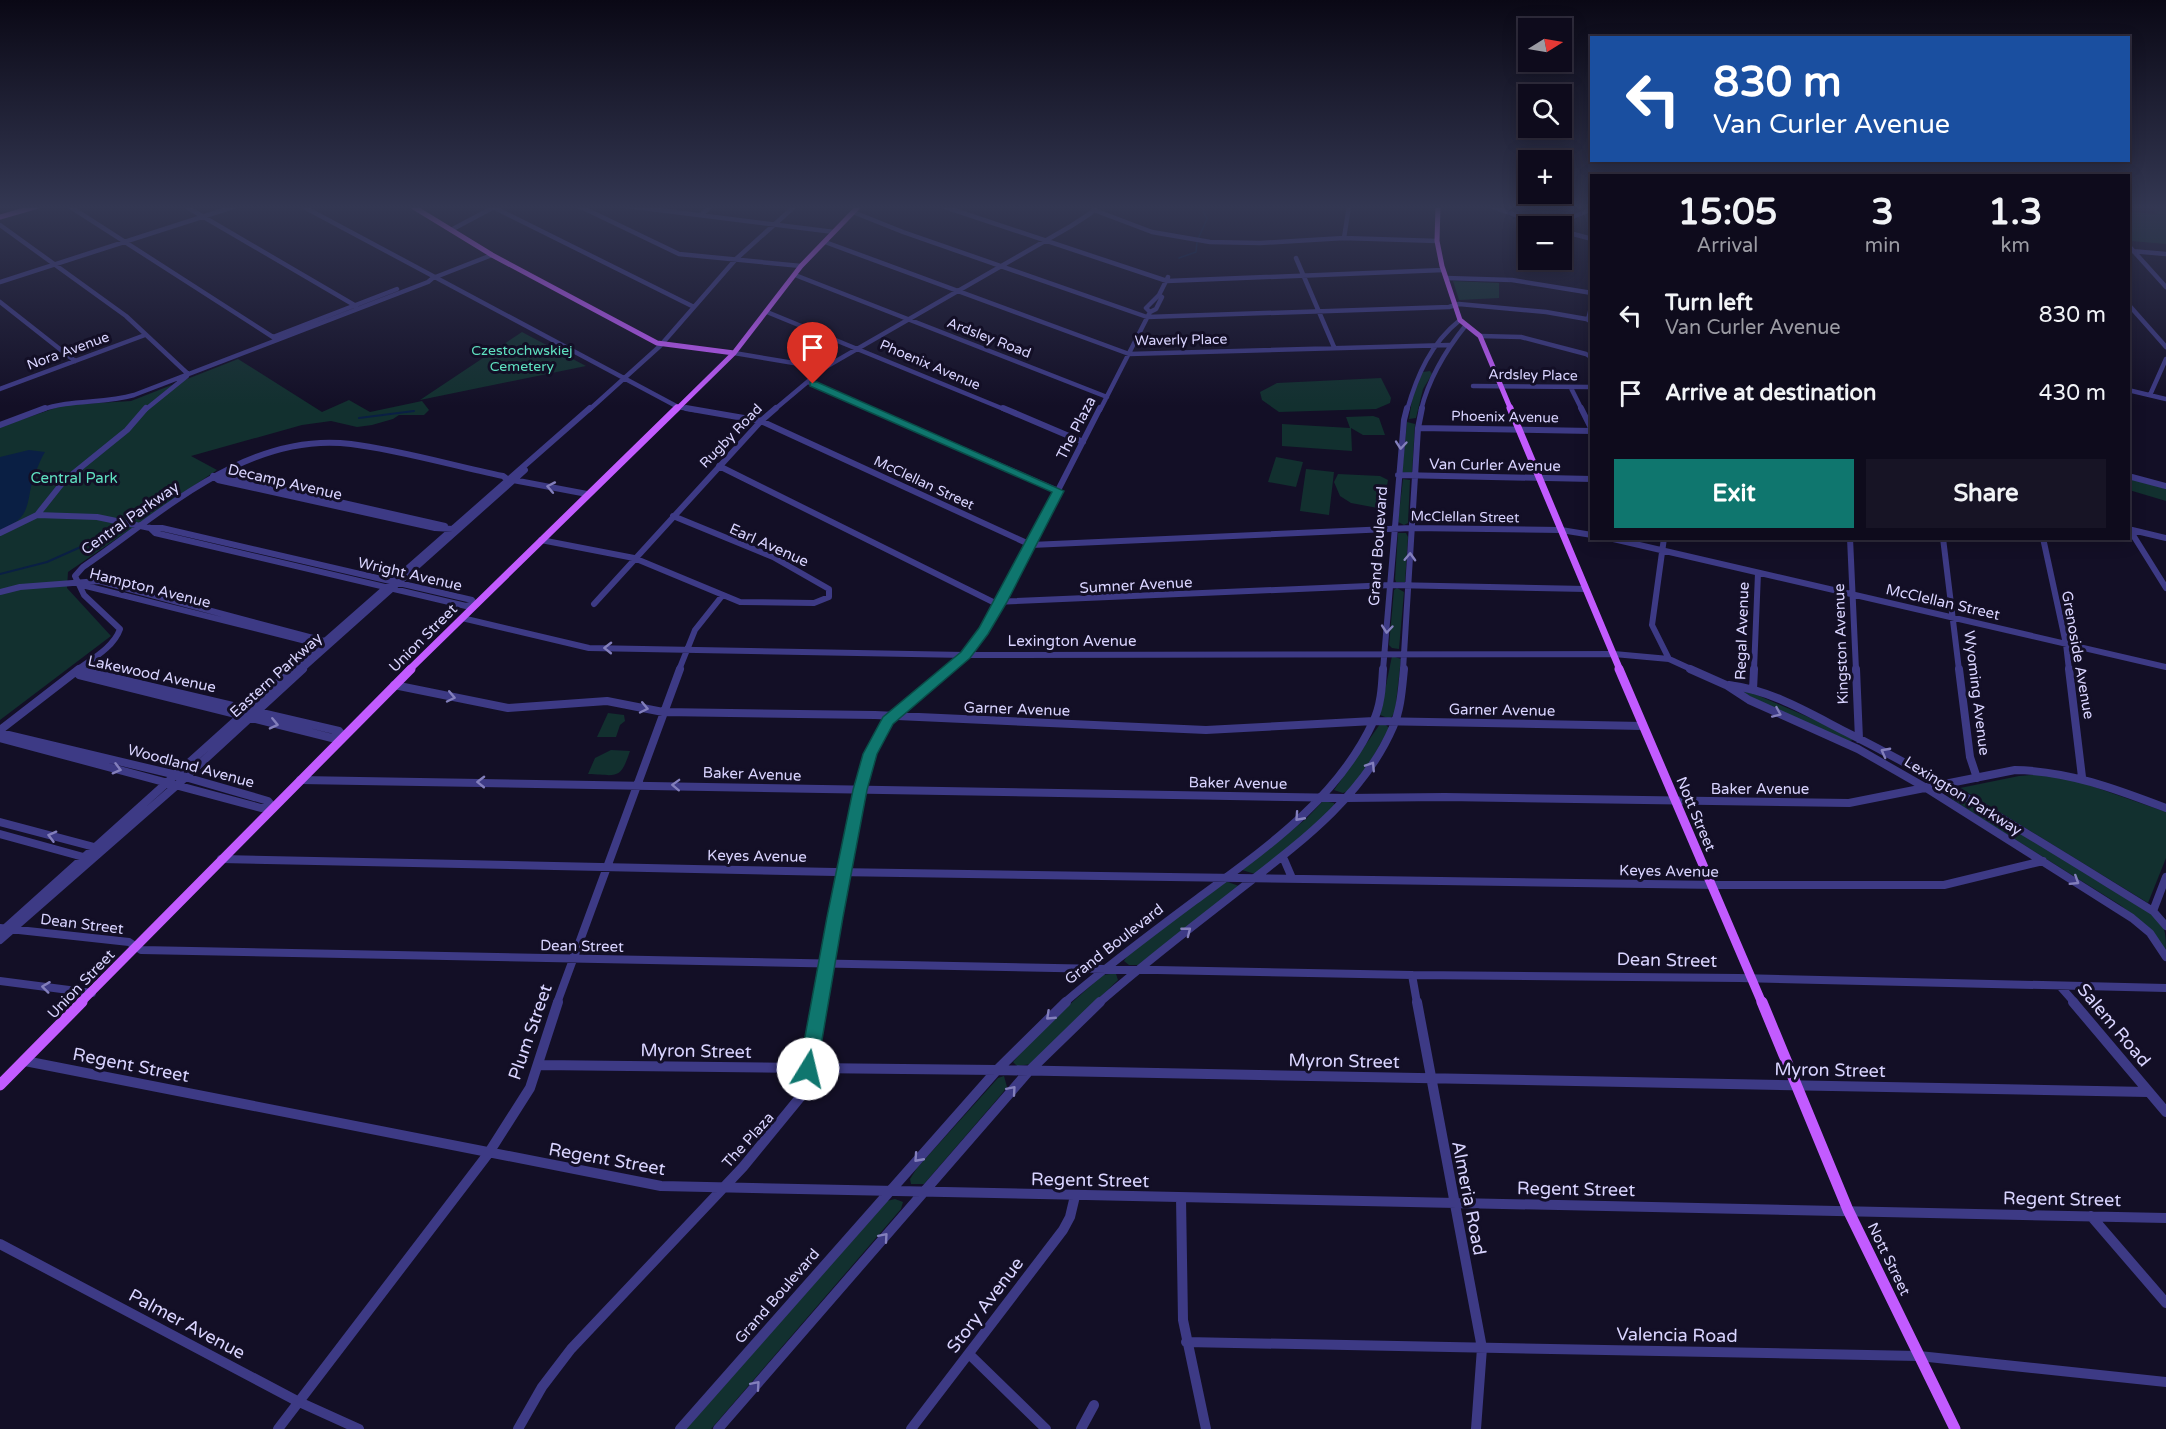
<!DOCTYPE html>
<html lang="en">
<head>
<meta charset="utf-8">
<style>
	body { margin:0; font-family:"Varela Round",sans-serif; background:#171425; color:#f1f3f6; height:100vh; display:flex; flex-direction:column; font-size:22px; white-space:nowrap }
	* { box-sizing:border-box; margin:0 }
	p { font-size:20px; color:#9b9ba3 }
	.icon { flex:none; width:33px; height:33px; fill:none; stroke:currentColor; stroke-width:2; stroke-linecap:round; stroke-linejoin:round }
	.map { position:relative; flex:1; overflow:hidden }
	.details { position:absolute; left:1590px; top:174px; width:540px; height:366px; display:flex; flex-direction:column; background:#0e0b1c; border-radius:0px; box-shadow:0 3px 15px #0003,0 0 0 2px #2e2b3b }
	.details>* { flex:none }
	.top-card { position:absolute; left:1590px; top:36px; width:540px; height:126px; border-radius:0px; box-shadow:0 3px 15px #0003,0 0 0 2px #2e2b3b; background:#1a4fa0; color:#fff; overflow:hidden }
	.needle { width:39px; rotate:79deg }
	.controls { position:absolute; left:1518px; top:18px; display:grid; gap:12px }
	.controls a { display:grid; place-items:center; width:54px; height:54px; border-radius:0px; background:#0e0b1c; box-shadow:0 3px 15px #0003,0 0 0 2px #2e2b3b; font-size:30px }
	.pin { position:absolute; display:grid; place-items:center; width:51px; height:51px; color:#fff; margin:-62px -26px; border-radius:50% 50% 50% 0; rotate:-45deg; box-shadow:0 0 6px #0007 }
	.pin .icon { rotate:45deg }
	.me { position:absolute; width:66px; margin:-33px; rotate:9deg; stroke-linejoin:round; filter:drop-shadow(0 0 4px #0008) }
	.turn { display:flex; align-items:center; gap:21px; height:126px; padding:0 24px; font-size:27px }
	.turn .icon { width:78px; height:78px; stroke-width:2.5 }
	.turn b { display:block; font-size:42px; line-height:51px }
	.eta { display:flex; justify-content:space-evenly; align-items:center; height:102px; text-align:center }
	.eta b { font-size:36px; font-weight:700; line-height:42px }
	.action { display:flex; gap:12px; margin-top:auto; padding:12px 24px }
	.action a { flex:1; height:69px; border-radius:0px; background:#0f766e; color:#fff; font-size:24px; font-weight:700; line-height:69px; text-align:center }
	.action a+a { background:#171425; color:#f1f3f6 }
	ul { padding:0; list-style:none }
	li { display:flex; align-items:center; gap:18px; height:78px; padding:0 24px }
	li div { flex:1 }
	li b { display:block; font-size:22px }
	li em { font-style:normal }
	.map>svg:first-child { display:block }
</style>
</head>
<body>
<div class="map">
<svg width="2166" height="1429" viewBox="0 0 2166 1429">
	<rect width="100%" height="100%" fill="#130f26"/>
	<path fill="#12302f" d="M2151,206H2166V244L2131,241L2129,238V212L2157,214Z
		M1453,281L1499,283V298L1459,300Z
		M522,332L586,366L420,400Z
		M238,359L322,412L349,400L370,412L422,401L429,410L424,415H399L393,419L372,425L357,427L331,421L302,425L191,456L217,470L68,572L67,588L111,636L0,720V427L64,405L131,401Z
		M1430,371L1432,374L1423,389L1416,418L1409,419L1413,393L1423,372Z
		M1381,378L1391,398L1390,403L1376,409L1279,412L1262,400L1260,392L1277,383Z
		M1373,416L1379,418L1385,435H1363L1351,428L1352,451L1282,446V424L1350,428L1346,417Z
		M1407,422L1415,424L1412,474L1402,472Z
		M1276,457L1303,462L1296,487L1268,482Z
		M1306,469L1334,472L1329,515L1300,511Z
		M1338,474L1380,476L1388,480L1383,509L1351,503L1340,496L1334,482Z
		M2130,478L2166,487V501L2129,490Z
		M1403,479L1410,480L1408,523L1404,525L1398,522Z
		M1398,533H1406L1408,537L1405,582H1396L1395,579Z
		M1397,588L1404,592L1399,649L1392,648L1389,645L1394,590Z
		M1392,656L1401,659L1395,712L1390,719L1380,715Z
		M1741,688L1845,733L1853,740L1846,742L1745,694L1741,691Z
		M608,713L624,715L625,721L620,725L616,737H597Z
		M1380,724H1385L1389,728L1368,766L1348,791L1343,793L1334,790Z
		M611,750L630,751C620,781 617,775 588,774L595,758Z
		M2045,774L2083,783L2166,812V858L2148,903L1960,788L2019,776Z
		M1950,792L1955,793L2145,909C2164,924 2166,926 2166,950L2147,926L2120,905L1968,810L1948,796L1947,793Z
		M1323,801L1334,803V807L1309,834L1255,874L1242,870L1306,819Z
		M1225,881L1239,886L1138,965H1129L1124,961L1127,956Z
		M1110,974H1116L1118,980L1032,1064L1017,1066L1013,1062C1040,1030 1072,1002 1103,975Z
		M1004,1076L1007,1087L1000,1096L924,1184H911L910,1179L917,1168L998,1078Z
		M895,1199L903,1202L901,1209L711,1429H686L887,1201Z"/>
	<path fill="#0a1f44" d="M29,450L45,452C39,462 32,480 30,492C26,515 23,520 0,530V457Z"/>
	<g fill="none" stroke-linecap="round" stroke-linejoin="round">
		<path stroke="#0a1f44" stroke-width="1.5" d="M1198,239L1207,219L1201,206
			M1179,258L1196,252L1197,242"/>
		<path stroke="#0a1f44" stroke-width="2" d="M359,418L414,411
			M0,574L47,562L112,533"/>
		<path stroke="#3d3a85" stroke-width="4.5" d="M69,206L276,339
			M185,206L356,306
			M302,206L678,407L695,410
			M579,206L679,254L801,266
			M627,206L834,232
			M942,206L1167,281L1443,270
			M1490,206L1547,226
			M493,207L694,307
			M1094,210L1152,232L1210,242L1260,243L1344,238L1437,241
			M853,212L903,232L1147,317L1449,307L1459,304L1546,312L1592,320
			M701,215L711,206
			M0,225L126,316L188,374
			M1551,226L1592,209
			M451,230L496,206
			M1562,231L1592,239
			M1344,238L1349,206
			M825,242L1129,354L1450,345
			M2128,245L2166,287
			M2131,251L2166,254
			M1296,258L1334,347
			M795,275L1107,397
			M433,278L492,255
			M1446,278L1512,280L1592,293
			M0,282L236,206
			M0,302L75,361
			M2128,304L2166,347
			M767,312L1006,410
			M1150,312L1146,308L1159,295L1168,277
			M1588,320L1592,303
			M1480,336L1521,337L1586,354L1592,358
			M273,337L397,289
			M734,353L824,368
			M808,382L872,410
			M1473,386L1592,387
			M1571,388L1582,410
			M0,389L145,335
			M2128,390L2166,399
			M2150,395L2166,359
			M41,410C71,399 103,404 134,395L428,282L434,277
			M145,410L187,376
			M589,410L660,346L736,259L795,206
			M774,410L824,368L1071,226L1091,213L1097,206
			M1100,410L1150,312L1156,309L1162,297L1159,295
			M1407,410C1417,375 1431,343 1460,320
			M1421,410C1429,378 1445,351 1466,325"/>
		<path stroke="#3d3a85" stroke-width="6" d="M686,408L761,421L1031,545L1411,528L1561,530L1592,535
			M868,408L1058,491
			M1003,408L1083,442
			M1581,408L1592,430
			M0,425L45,408
			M1418,428L1592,431
			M719,466L993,602L1391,585L1586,589
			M1398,475L1592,479
			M213,476L218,480L435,528L453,529
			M216,476H225L445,526
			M2128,476L2166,486
			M513,480L587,494
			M37,515L64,481L127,430L146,408
			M2128,527L2166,588
			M150,528L155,533L466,606L475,604
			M2128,529L2166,538
			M0,533L37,515L97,517L150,528H162L472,600L475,604
			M1609,538L2166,667
			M1664,538L1652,625L1669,659
			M1850,538L1856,670
			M1943,538L1959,670
			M2043,538L2066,644L2069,670
			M541,540L634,558L740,602L814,603L829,597V589L773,557L673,516
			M82,585L306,641H319
			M0,592L20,587L99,581L328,642
			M594,604L761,421L776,408
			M462,618L589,648L965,655L1614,654L1669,659L1693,670
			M77,670C92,659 114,647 120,629L84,595L75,576L83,567C162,513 247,431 351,444C400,450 454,466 503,476L507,479
			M292,670L590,408
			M301,670L525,470
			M679,670L695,630L722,596
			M947,670C970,650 986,628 1001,602L1100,408
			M1383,670L1404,420L1407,408
			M1403,670L1418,428L1422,408
			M1754,670L1758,573"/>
		<path stroke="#3d3a85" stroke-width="8" d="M1690,669L1726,685L1749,700L1858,749L1928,789L2132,918L2150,933L2166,957
			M1856,669L1859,739
			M1959,669L1970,757L1977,778
			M2069,669L2082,777
			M76,672L84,671L339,731L343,736
			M76,672L79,675L332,738L343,736
			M394,685L508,708L607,701L663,712L875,715L1206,730L1374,721L1643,726
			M1729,685C1771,690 1809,713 1846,732C1952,785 2052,849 2153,911L2166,926
			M1753,690L1754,669
			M0,730L79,669
			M0,733L185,777L268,801L273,807
			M0,738L261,808L273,807
			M300,780L1346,798L1445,797L1849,803L2015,770C2069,771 2116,789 2166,808
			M0,822L98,848
			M0,834L87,858
			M1283,857L1292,878
			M221,859L835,872L1717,885H1944L2043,861
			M2153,911L2166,877
			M0,928L129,942L141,950L1412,975L1739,978L2166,988
			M0,933L293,669
			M0,940L177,785L303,669
			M1412,975L1417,1003
			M0,981L92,993
			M2060,986L2075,1003
			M557,1003L680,669
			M819,1003L843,872L870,754L888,721L949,669
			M1064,1003C1108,965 1154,931 1201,896C1266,848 1338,798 1373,722C1381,706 1382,687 1383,669
			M1099,1003C1142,965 1188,930 1234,894C1294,847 1362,799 1393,727C1401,709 1402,688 1404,669"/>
		<path stroke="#3d3a85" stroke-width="10" d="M1417,1002L1482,1348L1476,1429
			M2073,1002L2166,1112
			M25,1061L661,1186L2166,1218
			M539,1065L997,1070L2148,1092
			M1181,1198L1183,1320L1206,1429
			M2091,1216L2166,1303
			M0,1244L297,1401L359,1429
			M1186,1342L1919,1356L2166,1382
			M969,1354L1046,1429
			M278,1429L488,1154L530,1088L558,1002
			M518,1429L542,1387L571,1349L743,1167L802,1095L819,1002
			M680,1429L997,1070L1066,1002
			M718,1429L1028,1072L1100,1002
			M911,1429L1063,1230L1070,1217L1075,1196
			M1081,1429L1094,1405"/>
		<path stroke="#c25bff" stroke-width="5" d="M412,206L492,255L657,343L734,353
			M1438,206L1437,241L1442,266L1460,320L1480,336L1511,410
			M0,217L38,206
			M676,410L734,353L801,266L859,206"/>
		<path stroke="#c25bff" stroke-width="7" d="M1510,408L1620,670
			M409,670L677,408"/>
		<path stroke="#c25bff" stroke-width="9" d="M1619,669L1762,1003
			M80,1003L411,669"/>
		<path stroke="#c25bff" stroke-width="11" d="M1762,1002L1848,1210L1955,1429
			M0,1085L82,1002"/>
	</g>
	<defs><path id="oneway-chevron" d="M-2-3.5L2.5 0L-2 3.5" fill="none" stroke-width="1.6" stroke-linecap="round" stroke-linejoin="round" transform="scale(1.5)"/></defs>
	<g stroke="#837fbc">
		<use href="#oneway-chevron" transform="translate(1401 445) rotate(95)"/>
		<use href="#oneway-chevron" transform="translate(551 487) rotate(-169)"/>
		<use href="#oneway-chevron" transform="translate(1410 557) rotate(-88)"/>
		<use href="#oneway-chevron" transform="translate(1387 629) rotate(95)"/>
		<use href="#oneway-chevron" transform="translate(608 648) rotate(-179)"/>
		<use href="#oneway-chevron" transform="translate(451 697) rotate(12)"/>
		<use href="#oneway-chevron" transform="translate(644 708) rotate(12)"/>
		<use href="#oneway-chevron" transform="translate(1777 713) rotate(24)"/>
		<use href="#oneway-chevron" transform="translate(274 724) rotate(13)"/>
		<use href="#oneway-chevron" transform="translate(1885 752) rotate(-152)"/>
		<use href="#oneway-chevron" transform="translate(1371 766) rotate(-57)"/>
		<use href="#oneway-chevron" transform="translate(117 769) rotate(15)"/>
		<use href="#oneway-chevron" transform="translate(481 782) rotate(-179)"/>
		<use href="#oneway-chevron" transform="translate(676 785) rotate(-178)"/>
		<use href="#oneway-chevron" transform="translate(1299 817) rotate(132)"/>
		<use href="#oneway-chevron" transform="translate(52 836) rotate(-165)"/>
		<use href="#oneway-chevron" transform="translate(2075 881) rotate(32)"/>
		<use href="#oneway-chevron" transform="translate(1187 931) rotate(-38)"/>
		<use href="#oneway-chevron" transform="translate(46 987) rotate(-173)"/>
		<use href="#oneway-chevron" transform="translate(1050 1016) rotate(137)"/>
		<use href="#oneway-chevron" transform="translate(1012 1090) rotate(-49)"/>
		<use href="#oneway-chevron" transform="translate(918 1158) rotate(132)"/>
		<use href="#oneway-chevron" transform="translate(884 1237) rotate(-49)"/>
		<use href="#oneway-chevron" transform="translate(756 1385) rotate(-49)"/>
	</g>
	<linearGradient id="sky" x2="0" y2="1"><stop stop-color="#0a0815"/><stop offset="0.51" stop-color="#333752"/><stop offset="1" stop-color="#333752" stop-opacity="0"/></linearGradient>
	<rect width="2166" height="406" fill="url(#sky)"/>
	<path fill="#0f766e" stroke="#0a4d48" stroke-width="1.5" d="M810,382H817L1064,491L1007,602L988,634L970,658L893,724L877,754L867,790L843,917L817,1069L814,1075L808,1077L802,1075L799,1069L827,917L853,790L863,754L883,717L961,652L979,628L1052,492L810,386Z"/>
	<g text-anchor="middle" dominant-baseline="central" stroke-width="6" stroke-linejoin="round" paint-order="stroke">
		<g font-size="14" fill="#d9d4ff" stroke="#130f26">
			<text transform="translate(989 338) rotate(21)">Ardsley Road</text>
			<text transform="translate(1181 340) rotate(-1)">Waverly Place</text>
			<text transform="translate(68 351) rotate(-20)">Nora Avenue</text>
			<text transform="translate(930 365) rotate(23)">Phoenix Avenue</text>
			<text transform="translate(1533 375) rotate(1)">Ardsley Place</text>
			<text transform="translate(1505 417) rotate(1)">Phoenix Avenue</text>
			<text transform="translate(731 436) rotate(-46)">Rugby Road</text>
			<text transform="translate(924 483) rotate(25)">McClellan Street</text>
			<text transform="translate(1465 517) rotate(1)">McClellan Street</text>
		</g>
		<g font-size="14" fill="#5fe0c0" stroke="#130f26">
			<text x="522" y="350">Czestochwskiej<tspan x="522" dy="16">Cemetery</tspan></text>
		</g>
		<g font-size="15" fill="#d9d4ff" stroke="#130f26">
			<text transform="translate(1076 428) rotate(-63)">The Plaza</text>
			<text transform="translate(1495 465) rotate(1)">Van Curler Avenue</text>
			<text transform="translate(285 482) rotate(13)">Decamp Avenue</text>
			<text transform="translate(130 518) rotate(-35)">Central Parkway</text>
			<text transform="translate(769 545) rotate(24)">Earl Avenue</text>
			<text transform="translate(1378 546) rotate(-86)">Grand Boulevard</text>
			<text transform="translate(410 574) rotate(13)">Wright Avenue</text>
			<text transform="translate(1136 585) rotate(-3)">Sumner Avenue</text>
			<text transform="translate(150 588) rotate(14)">Hampton Avenue</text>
			<text transform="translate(1943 602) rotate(13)">McClellan Street</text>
			<text transform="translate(1742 631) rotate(-88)">Regal Avenue</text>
			<text transform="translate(423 638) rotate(-45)">Union Street</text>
			<text x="1072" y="641">Lexington Avenue</text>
			<text transform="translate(1841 644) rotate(-92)">Kingston Avenue</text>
			<text transform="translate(2078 655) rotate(80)">Grenoside Avenue</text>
			<text transform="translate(152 674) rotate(12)">Lakewood Avenue</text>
			<text transform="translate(276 675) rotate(-42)">Eastern Parkway</text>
			<text transform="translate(1977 693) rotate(83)">Wyoming Avenue</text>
			<text transform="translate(1017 709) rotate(2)">Garner Avenue</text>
			<text transform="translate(1502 710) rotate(1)">Garner Avenue</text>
			<text transform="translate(191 766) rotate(15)">Woodland Avenue</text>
			<text transform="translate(752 774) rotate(2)">Baker Avenue</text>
			<text transform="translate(1238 783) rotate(1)">Baker Avenue</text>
			<text x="1760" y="789">Baker Avenue</text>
			<text transform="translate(1963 796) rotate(32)">Lexington Parkway</text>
			<text transform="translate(1696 814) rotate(67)">Nott Street</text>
			<text transform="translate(757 856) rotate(1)">Keyes Avenue</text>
			<text transform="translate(1669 871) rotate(1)">Keyes Avenue</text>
			<text transform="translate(82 924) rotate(7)">Dean Street</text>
			<text transform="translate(1114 944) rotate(-38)">Grand Boulevard</text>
			<text transform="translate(582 946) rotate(1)">Dean Street</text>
			<text transform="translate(81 984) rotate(-46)">Union Street</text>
			<text transform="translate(748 1140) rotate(-48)">The Plaza</text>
			<text transform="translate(1889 1259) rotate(64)">Nott Street</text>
			<text transform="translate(777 1296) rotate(-49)">Grand Boulevard</text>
		</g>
		<g font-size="15" fill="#5fe0c0" stroke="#130f26">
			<text x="74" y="478">Central Park</text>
		</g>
		<g font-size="18" fill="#d9d4ff" stroke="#130f26">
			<text transform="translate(1667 960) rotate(1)">Dean Street</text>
			<text transform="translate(2114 1025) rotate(50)">Salem Road</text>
			<text transform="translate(530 1032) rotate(-71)">Plum Street</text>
			<text transform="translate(696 1051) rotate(1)">Myron Street</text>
			<text transform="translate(1344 1061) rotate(1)">Myron Street</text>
			<text transform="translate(131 1065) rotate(11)">Regent Street</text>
			<text transform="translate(1830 1070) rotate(1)">Myron Street</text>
			<text transform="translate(607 1159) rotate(10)">Regent Street</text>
			<text transform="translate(1090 1180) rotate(1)">Regent Street</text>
			<text transform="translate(1576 1189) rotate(1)">Regent Street</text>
			<text transform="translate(1469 1198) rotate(79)">Almeria Road</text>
			<text transform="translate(2062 1199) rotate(1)">Regent Street</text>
			<text transform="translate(985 1305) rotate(-53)">Story Avenue</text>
			<text transform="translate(187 1324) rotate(28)">Palmer Avenue</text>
			<text transform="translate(1677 1335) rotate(1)">Valencia Road</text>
		</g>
	</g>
</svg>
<div class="controls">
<a><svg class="needle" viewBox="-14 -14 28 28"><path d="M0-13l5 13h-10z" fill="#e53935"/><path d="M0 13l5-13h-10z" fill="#9b9ba3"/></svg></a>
<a><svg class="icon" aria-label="search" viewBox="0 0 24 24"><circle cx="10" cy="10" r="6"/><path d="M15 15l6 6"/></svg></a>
<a>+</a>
<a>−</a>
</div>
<div class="pin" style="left:813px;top:384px;background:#d93025"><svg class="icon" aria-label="arrive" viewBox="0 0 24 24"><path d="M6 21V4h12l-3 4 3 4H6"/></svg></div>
<svg class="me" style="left:808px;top:1069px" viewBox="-20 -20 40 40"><circle r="19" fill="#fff"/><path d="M0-13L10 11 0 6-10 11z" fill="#0f766e"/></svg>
<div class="top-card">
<div class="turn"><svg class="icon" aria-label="left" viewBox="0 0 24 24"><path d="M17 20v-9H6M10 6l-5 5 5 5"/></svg><div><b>830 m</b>Van Curler Avenue</div></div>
</div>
<section class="details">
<div class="eta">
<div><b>15:05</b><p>Arrival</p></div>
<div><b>3</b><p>min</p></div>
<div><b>1.3</b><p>km</p></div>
</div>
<ul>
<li><svg class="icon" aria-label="left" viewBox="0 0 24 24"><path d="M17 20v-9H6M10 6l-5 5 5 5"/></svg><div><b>Turn left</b><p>Van Curler Avenue</p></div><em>830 m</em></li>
<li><svg class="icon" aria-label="arrive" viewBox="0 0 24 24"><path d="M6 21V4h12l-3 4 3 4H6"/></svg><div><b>Arrive at destination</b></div><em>430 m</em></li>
</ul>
<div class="action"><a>Exit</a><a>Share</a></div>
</section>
</div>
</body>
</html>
